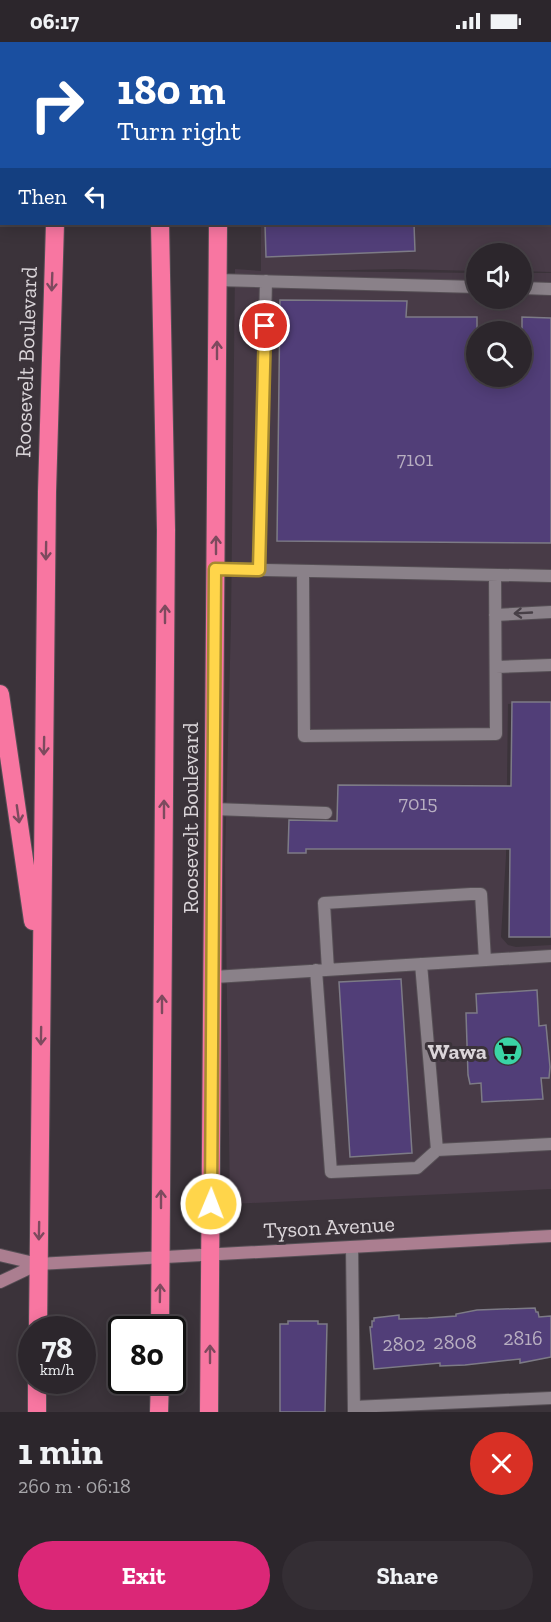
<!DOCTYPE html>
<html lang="en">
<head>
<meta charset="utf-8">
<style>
	body { margin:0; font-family:"Zilla Slab",serif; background:#342e34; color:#f1f3f6; height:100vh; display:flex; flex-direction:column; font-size:22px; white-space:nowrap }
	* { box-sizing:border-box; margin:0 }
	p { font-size:20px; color:#a6a5a9 }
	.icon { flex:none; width:33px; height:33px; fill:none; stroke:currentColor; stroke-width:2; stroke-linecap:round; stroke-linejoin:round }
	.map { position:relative; height:1370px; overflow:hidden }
	.sheet { display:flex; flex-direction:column; background:#2c262c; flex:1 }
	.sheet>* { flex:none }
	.hud { position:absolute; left:0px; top:0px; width:552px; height:183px; box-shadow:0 3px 15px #0003,0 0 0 2px #484348; background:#1a4fa0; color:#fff; overflow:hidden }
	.controls { position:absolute; left:466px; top:201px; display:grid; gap:12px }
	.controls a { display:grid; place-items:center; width:66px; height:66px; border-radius:50%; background:#2c262c; box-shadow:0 3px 15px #0003,0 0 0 2px #484348; font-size:30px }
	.speed { position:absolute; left:18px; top:1274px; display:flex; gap:12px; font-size:30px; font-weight:700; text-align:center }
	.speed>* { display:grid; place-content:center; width:78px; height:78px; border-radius:50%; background:#2c262c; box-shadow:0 3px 15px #0003,0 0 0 2px #484348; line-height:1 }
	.speed small { font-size:15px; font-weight:400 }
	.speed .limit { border:3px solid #111; border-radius:9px; background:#fff; color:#111 }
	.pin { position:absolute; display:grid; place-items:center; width:51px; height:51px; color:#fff; margin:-26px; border:3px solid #fff; border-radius:50%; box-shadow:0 2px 6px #0007 }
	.me { position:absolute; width:66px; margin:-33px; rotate:1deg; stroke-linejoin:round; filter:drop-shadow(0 0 4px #0008) }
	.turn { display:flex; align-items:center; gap:21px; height:126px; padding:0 18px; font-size:27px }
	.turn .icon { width:78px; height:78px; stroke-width:2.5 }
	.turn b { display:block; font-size:42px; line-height:51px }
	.then { display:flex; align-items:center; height:57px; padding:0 18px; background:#0003; gap:12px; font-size:22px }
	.round { display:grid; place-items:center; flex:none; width:63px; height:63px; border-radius:32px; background:#342e34 }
	.summary { display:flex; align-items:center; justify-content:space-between; height:102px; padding:0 18px }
	h1 { font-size:36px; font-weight:800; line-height:45px }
	.action { display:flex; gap:12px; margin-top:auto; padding:12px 18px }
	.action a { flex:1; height:69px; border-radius:36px; background:#db2777; color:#fff; font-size:24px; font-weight:800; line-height:69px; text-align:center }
	.action a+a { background:#342e34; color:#f1f3f6 }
	.status { display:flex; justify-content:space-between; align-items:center; height:42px; padding:0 30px; background:#2c262c; direction:ltr }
	.status svg { height:16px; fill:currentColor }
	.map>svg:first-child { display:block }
</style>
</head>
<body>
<div class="status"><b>06:17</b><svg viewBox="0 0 49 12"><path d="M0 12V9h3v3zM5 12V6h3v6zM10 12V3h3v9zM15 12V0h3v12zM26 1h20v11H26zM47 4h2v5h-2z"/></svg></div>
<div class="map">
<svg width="551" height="1370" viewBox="0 0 551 1370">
	<rect width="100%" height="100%" fill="#3b333a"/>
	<path fill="#483b47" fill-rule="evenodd" d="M551,10V230L522,229V212H477V229L401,227L301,229L477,231V256H522V231H551V659L508,662L506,814L501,895L508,903L516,905L551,903V1147L230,1162L225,818L231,580L235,227L261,229V182H550ZM477,290H522V334H477Z"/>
	<path fill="#513e78" stroke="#7d7b86" stroke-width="1.5" d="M265,182H414L415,209L266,215Z
		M280,258L407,259L406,275H477V334H522V275L551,276V501L277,499Z
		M512,660H551V895H509L510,807H306V811H288L289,778L337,779L338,743L511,744Z
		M401,937L412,1111L350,1115L339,940Z
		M537,948L539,984L546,983L550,1025L549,1036H541L543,1057L482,1060L481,1041L470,1042L468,1033L466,971H477L476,952Z
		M535,1266L536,1270H538L539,1275L551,1274V1315L520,1321V1317L465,1323L440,1324V1321L374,1327L370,1285H372V1279H374V1276L399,1273V1277L428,1276L456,1274V1272L477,1268Z
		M288,1279H318V1282H327L325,1370H280V1282H288Z"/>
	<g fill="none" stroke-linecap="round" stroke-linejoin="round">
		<g stroke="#564f55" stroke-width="14">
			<path id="lane" d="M550,43H551
				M550,105L551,104
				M550,171H551
				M217,238L477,245
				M522,246L551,247
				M215,527L551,534
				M259,528L266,239
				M303,529L304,694L496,692L495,533
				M495,573L551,570
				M496,625L551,623
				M214,767L326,771
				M421,922L437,1108
				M316,928L331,1130L417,1126L437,1108L551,1102
				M328,928L324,861L471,852H481L485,918
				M214,935L551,914
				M352,1205L354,1370
				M354,1365L551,1356"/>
		</g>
		<g stroke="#564f55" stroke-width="14">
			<path id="secondary" d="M0,1213L38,1222L551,1194
				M0,1240L38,1222"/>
		</g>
		<g stroke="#564f55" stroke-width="20">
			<path id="highway" d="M153,0V2
				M64,2V0
				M182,2V0
				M219,2V0
				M160,182L166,488L160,1287
				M0,652L33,879
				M38,1287L47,450L55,182
				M37,1370V1338
				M159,1370L160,1338
				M209,1370L218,182"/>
		</g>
		<use href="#lane" stroke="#8a8189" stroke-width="12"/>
		<use href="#secondary" stroke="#ab7e90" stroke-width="12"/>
		<use href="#highway" stroke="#f876a1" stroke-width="18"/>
	</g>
	<defs><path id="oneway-shaft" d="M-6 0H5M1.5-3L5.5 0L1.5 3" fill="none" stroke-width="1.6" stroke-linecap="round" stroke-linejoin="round" transform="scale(1.5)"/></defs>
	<g stroke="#7d4a5e">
		<use href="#oneway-shaft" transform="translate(52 240) rotate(92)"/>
		<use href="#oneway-shaft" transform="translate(217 308) rotate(-90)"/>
		<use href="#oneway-shaft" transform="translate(216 503) rotate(-90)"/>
		<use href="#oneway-shaft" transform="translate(46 509) rotate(91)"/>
		<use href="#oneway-shaft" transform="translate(165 572) rotate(-90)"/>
		<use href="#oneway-shaft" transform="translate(44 704) rotate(91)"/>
		<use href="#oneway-shaft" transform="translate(164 767) rotate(-90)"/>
		<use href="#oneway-shaft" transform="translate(18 772) rotate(82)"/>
		<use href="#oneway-shaft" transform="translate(162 962) rotate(-90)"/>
		<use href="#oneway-shaft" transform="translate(41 994) rotate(91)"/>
		<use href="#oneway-shaft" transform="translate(161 1157) rotate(-90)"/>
		<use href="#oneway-shaft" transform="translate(39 1189) rotate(91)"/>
		<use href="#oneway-shaft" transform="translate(160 1251) rotate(-89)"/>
		<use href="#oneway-shaft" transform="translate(210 1312) rotate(-90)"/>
	</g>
	<use stroke="#473f46" href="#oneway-shaft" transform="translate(523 571) rotate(177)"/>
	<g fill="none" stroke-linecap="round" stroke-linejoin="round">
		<g stroke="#a68a30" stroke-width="15">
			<path id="route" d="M211,1162L215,527L259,528L265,284"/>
		</g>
		<use href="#route" stroke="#ffd54a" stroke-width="10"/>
	</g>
	<defs>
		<g id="supermarket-disc" transform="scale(1.5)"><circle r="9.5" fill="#3ad4a5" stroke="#3b333a"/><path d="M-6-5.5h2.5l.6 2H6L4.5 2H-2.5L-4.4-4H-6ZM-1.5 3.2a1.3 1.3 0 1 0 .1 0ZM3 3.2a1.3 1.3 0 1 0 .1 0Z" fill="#111"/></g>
	</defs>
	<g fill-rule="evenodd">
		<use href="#supermarket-disc" x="508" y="1009"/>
	</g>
	<g text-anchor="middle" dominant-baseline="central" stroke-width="6" stroke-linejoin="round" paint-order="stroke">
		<g font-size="20" fill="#b8afc1">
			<text x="415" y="417">7101</text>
			<text x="418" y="761">7015</text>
			<text x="523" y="1296">2816</text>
			<text x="455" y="1300">2808</text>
			<text x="404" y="1302">2802</text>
		</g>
		<g font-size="22" fill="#dad5d9" stroke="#3b333a">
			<text transform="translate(26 320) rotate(-88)">Roosevelt Boulevard</text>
			<text transform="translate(190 776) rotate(-90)">Roosevelt Boulevard</text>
			<text transform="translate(329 1185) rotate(-3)">Tyson Avenue</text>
		</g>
		<g font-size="22" font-weight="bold" fill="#dad5d9" stroke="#3b333a" text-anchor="end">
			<text x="487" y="1009">Wawa</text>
		</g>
	</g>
</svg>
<div class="controls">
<a><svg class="icon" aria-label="sound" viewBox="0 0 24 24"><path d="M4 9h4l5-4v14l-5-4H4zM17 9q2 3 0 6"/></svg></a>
<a><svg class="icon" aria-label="search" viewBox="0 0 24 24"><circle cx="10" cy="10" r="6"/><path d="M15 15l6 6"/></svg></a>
</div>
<div class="speed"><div>78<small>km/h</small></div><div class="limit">80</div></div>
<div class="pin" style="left:265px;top:284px;background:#d93025"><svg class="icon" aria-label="arrive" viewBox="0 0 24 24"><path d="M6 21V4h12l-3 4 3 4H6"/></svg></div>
<svg class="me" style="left:211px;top:1162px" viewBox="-20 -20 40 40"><circle r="17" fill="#ffd54a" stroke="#fff" stroke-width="3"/><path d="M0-11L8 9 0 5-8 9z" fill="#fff"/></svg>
<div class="hud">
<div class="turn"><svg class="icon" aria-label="right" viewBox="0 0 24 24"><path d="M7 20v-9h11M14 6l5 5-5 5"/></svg><div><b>180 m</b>Turn right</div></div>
<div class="then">Then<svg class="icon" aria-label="left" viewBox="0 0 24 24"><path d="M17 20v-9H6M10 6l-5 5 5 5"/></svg></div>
</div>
</div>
<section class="sheet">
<div class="summary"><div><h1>1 min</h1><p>260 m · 06:18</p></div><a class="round" style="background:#d93025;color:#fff"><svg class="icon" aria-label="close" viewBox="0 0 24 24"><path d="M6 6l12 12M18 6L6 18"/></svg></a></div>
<div class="action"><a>Exit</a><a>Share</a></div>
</section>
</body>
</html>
